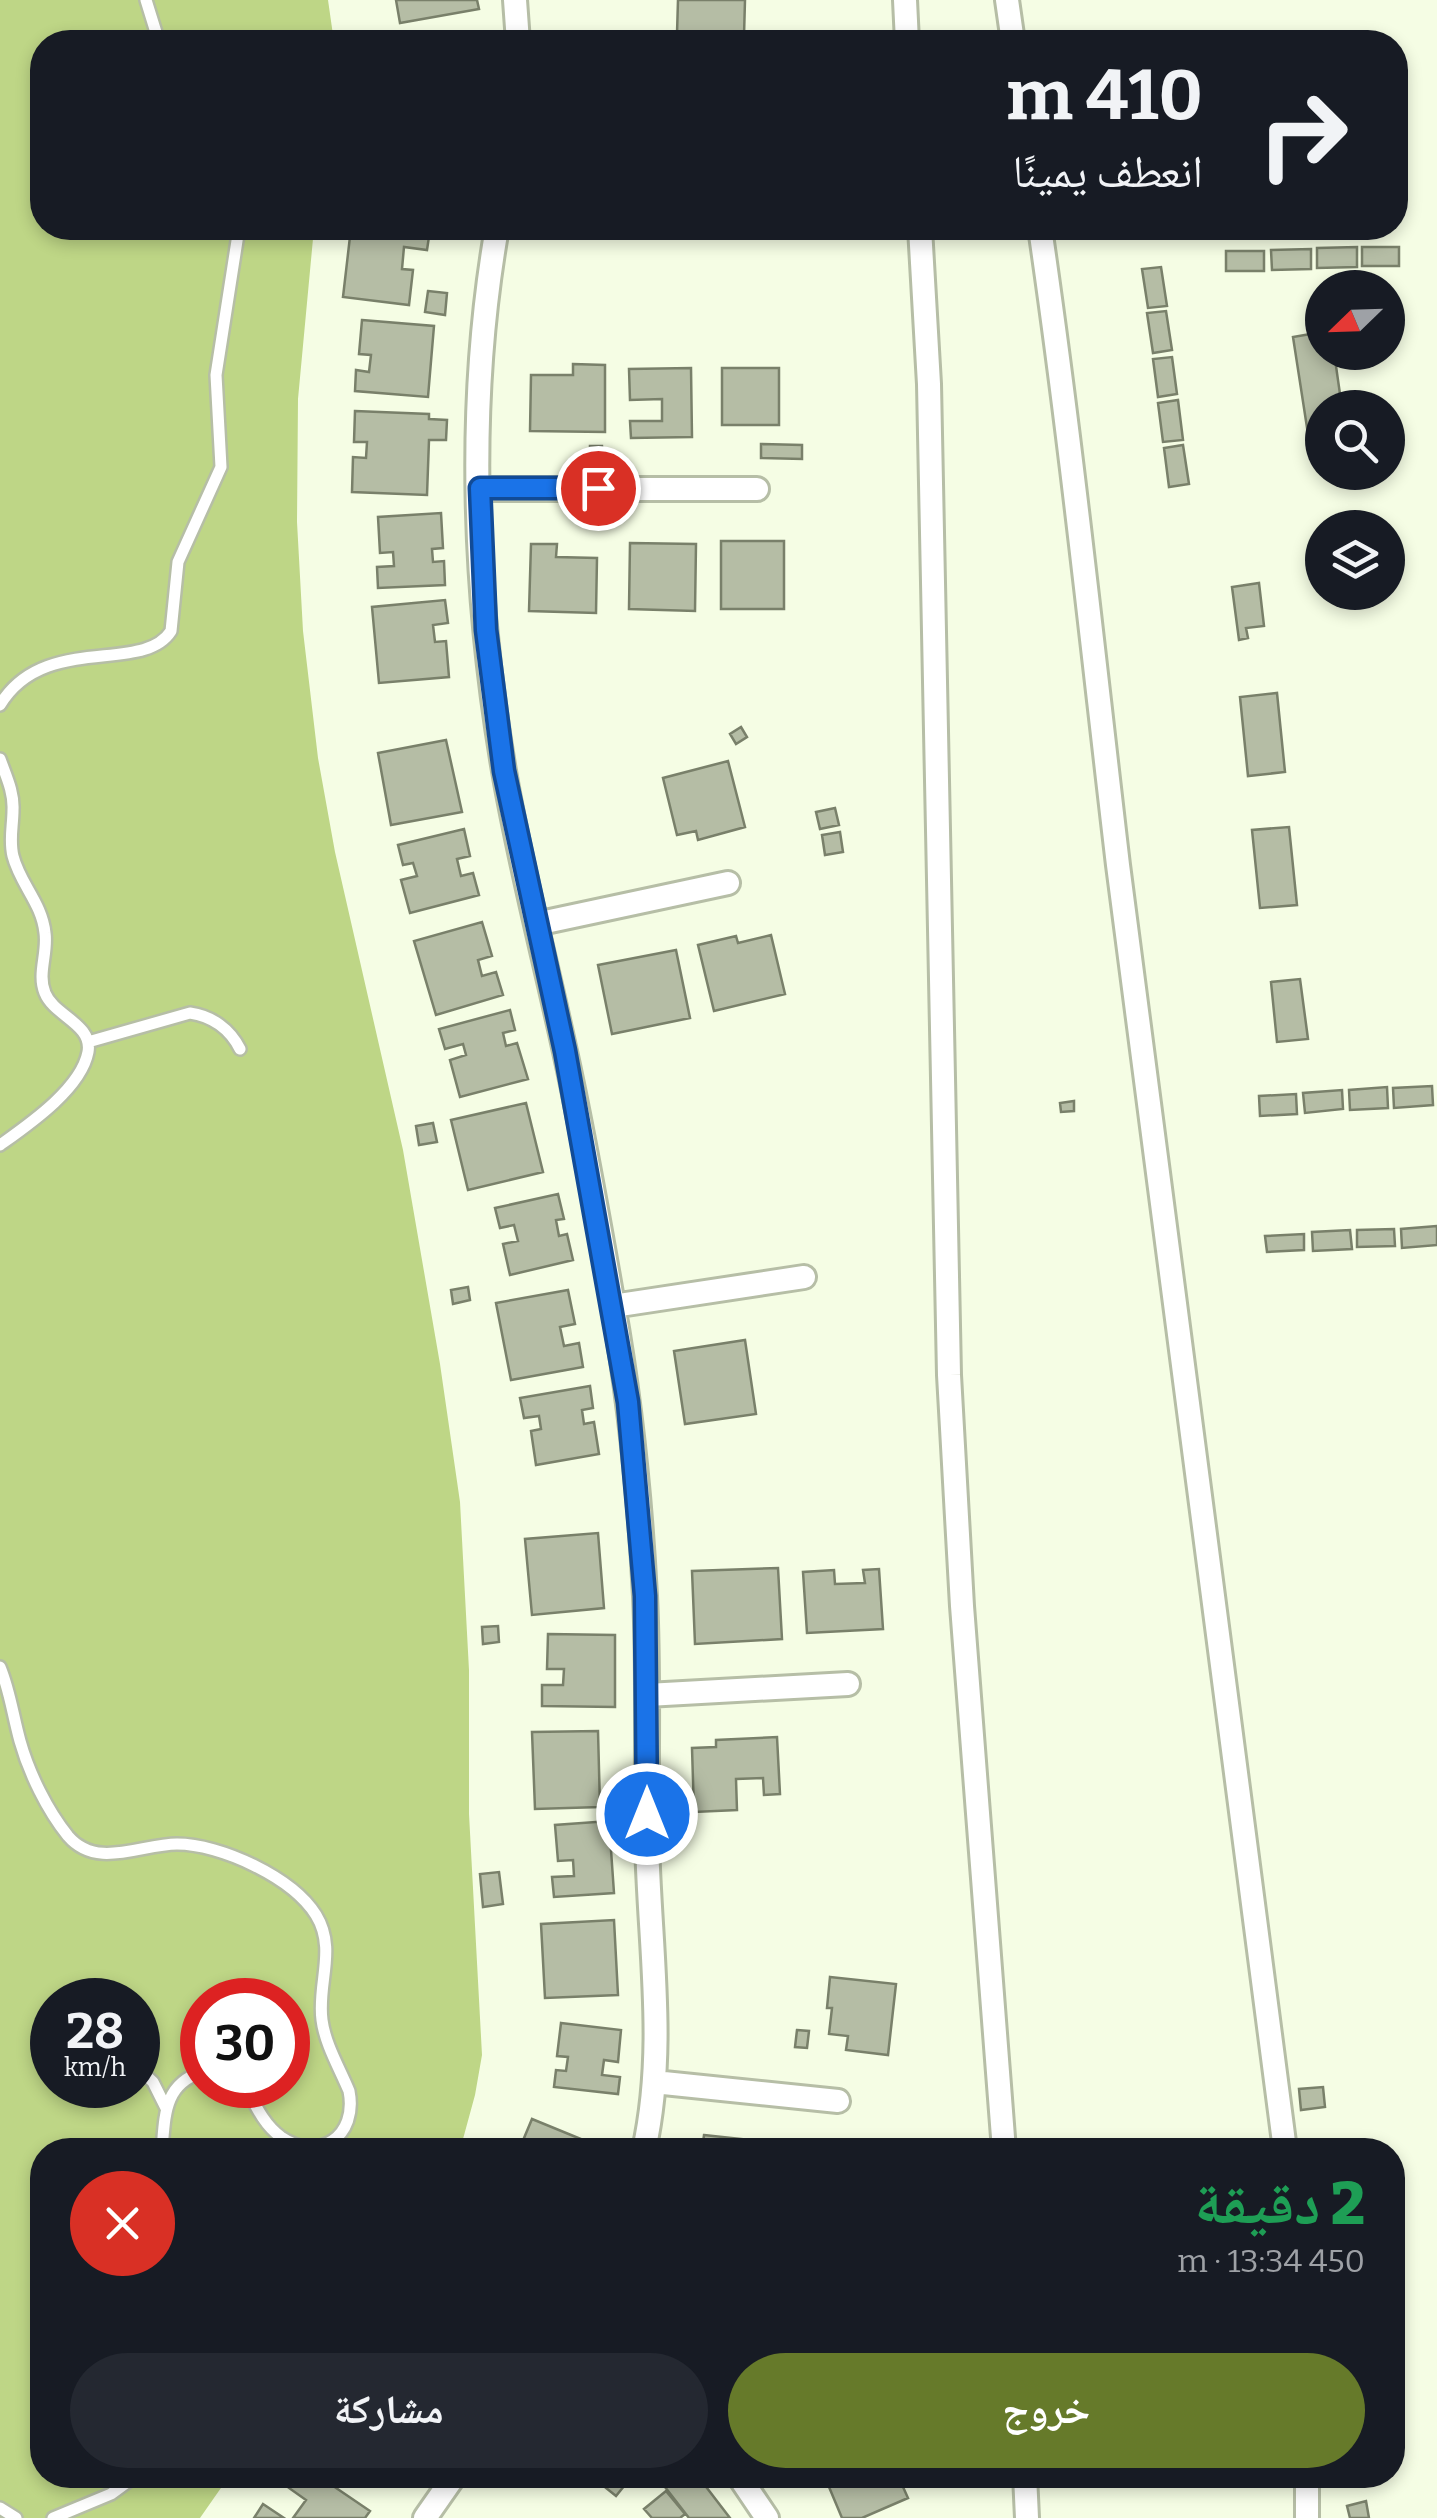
<!DOCTYPE html>
<html lang="ar">
<head>
<meta charset="utf-8">
<style>
	body { margin:0; font-family:Bitter,"Noto Naskh Arabic",serif; background:#242831; color:#f1f3f6; direction:rtl; height:100vh; display:flex; flex-direction:column; font-size:38px; white-space:nowrap }
	* { box-sizing:border-box; margin:0 }
	p { font-size:32px; color:#9ea1a6 }
	.icon { flex:none; width:55px; height:55px; fill:none; stroke:currentColor; stroke-width:2; stroke-linecap:round; stroke-linejoin:round }
	.map { position:relative; flex:1; overflow:hidden; direction:ltr }
	.panel { position:absolute; left:30px; top:2138px; width:1375px; height:350px; display:flex; flex-direction:column; background:#171b24; border-radius:40px; box-shadow:0 5px 15px #0003; direction:rtl }
	.panel>* { flex:none }
	.banner { position:absolute; left:30px; top:30px; width:1378px; height:210px; border-radius:40px; box-shadow:0 5px 15px #0003; direction:rtl; background:#171b24; color:#f1f3f6; overflow:hidden }
	.needle { width:65px; rotate:247deg }
	.fabs { position:absolute; left:1305px; top:270px; display:grid; gap:20px }
	.fabs a { display:grid; place-items:center; width:100px; height:100px; border-radius:50%; background:#171b24; box-shadow:0 5px 15px #0003; font-size:50px }
	.speed { position:absolute; left:30px; top:1978px; display:flex; gap:20px; font-size:50px; font-weight:700; text-align:center }
	.speed>* { display:grid; place-content:center; width:130px; height:130px; border-radius:50%; background:#171b24; box-shadow:0 5px 15px #0003; line-height:1 }
	.speed small { font-size:25px; font-weight:400 }
	.speed .limit { border:15px solid #d22; background:#fff; color:#111 }
	.pin { position:absolute; display:grid; place-items:center; width:85px; height:85px; color:#fff; margin:-42px; border:5px solid #fff; border-radius:50%; box-shadow:0 2px 10px #0007 }
	.me { position:absolute; width:110px; margin:-55px; rotate:0deg; stroke-linejoin:round; filter:drop-shadow(0 0 8px #0008) }
	.turn { display:flex; align-items:center; gap:35px; height:210px; padding:0 40px; font-size:45px }
	.turn .icon { width:130px; height:130px; stroke-width:2.5 }
	.turn b { display:block; font-size:70px; line-height:85px }
	.round { display:grid; place-items:center; flex:none; width:105px; height:105px; border-radius:52px; background:#242831 }
	.summary { display:flex; align-items:center; justify-content:space-between; height:170px; padding:0 40px }
	h1 { font-size:60px; font-weight:800; line-height:75px; color:#1e9e55 }
	.primary-button { display:flex; gap:20px; margin-top:auto; padding:20px 40px }
	.primary-button a { flex:1; height:115px; border-radius:60px; background:#667a2a; color:#fff; font-size:40px; font-weight:800; line-height:115px; text-align:center }
	.primary-button a+a { background:#242831; color:#f1f3f6 }
	.map>svg:first-child { display:block }
</style>
</head>
<body>
<div class="map">
<svg width="1437" height="2518" viewBox="0 0 1437 2518">
	<rect width="100%" height="100%" fill="#f5fde4"/>
	<path fill="#bed686" fill-rule="evenodd" d="M0,0H328L334,42H42V228H314L298,399L297,522L303,631L318,758L335,852L403,1150L440,1364L460,1502L469,1670V1814L482,2055L475,2095L460,2150H42V2475H230L200,2518H0ZM52,2000H138V2085H52ZM202,2000H288V2085H202Z"/>
	<path fill="#b5bda5" stroke="#79806a" stroke-width="2.5" d="M396,0H477L479,9L400,23Z
		M678,0H745L744,36L677,34Z
		M470,39L471,42H406Z
		M351,228L430,230L427,250L404,247L402,269L413,270L409,305L343,297Z
		M1357,247V267L1317,268V248Z
		M1362,247H1399V266H1362Z
		M1311,249V269L1272,270L1271,250Z
		M1226,251H1264V271H1226Z
		M1161,267L1167,306L1148,308L1142,269Z
		M428,291L447,293L445,315L425,312Z
		M1166,311L1172,350L1153,353L1147,313Z
		M362,320L434,326L428,397L355,391L356,370L369,372L371,355L359,354Z
		M1322,332V352H1334L1342,408H1322V431L1308,434L1293,337Z
		M1172,357L1177,394L1158,397L1153,359Z
		M573,364L605,365V432L530,431L531,375H573Z
		M691,368L692,437L631,438L630,421H662V399L630,400L629,369Z
		M722,368H779V425H722Z
		M1178,400L1183,440L1163,442L1158,403Z
		M355,411L429,414V419L447,420L446,440H429L427,495L352,492L353,457L366,458L367,442H354Z
		M761,444L802,445V459L761,458Z
		M1183,445L1189,484L1169,487L1164,448Z
		M590,446H602L603,459H590Z
		M441,513L443,548L432,549L433,562L444,561L445,585L378,588L377,567L394,566L393,552L380,553L378,517Z
		M721,541H784V609H721Z
		M630,543L696,544L695,611L629,609Z
		M531,544H557L556,557L597,558L596,613L529,611Z
		M1259,583L1264,626L1246,628L1248,638L1239,640L1232,587Z
		M445,600L448,623L433,625L435,642L446,641L449,677L379,683L372,607Z
		M1277,693L1285,772L1248,776L1240,697Z
		M741,727L747,737L736,744L730,734Z
		M446,740L462,812L391,825L378,753Z
		M728,761L745,827L698,840L696,831L677,835L663,778Z
		M835,808L839,825L820,829L816,812Z
		M1289,827L1297,905L1260,908L1252,830Z
		M464,829L470,856L457,859L461,876L473,873L479,895L410,913L401,880L417,876L413,863L403,865L398,845Z
		M840,832L843,852L825,855L822,835Z
		M482,922L492,956L478,960L482,976L496,972L503,995L436,1015L414,941Z
		M771,935L785,994L714,1011L698,945L736,936L738,943Z
		M676,950L690,1018L612,1034L598,965Z
		M1300,979L1308,1039L1277,1042L1271,982Z
		M510,1010L515,1030L503,1033L506,1046L517,1043L528,1079L460,1097L450,1060L466,1055L463,1044L445,1049L439,1029Z
		M1432,1086L1433,1105L1394,1108L1393,1088Z
		M1387,1087L1388,1108L1350,1110L1349,1090Z
		M1342,1090L1343,1109L1305,1113L1303,1093Z
		M1296,1094L1297,1114L1260,1116L1259,1096Z
		M1074,1101V1111L1061,1112L1060,1103Z
		M526,1103L543,1172L468,1190L451,1120Z
		M433,1123L437,1142L419,1145L416,1126Z
		M558,1194L564,1219L556,1220L559,1236L567,1234L573,1260L510,1275L503,1244L518,1241L514,1225L500,1228L495,1208Z
		M1437,1226V1245L1402,1248L1401,1229Z
		M1394,1229L1395,1246L1357,1247V1230Z
		M1350,1230L1352,1249L1313,1251L1312,1232Z
		M1304,1234V1250L1267,1252L1265,1236Z
		M468,1287L470,1300L453,1304L451,1290Z
		M568,1290L575,1324L560,1327L564,1346L579,1343L583,1367L511,1380L496,1303Z
		M745,1340L756,1414L685,1424L674,1351Z
		M590,1386L593,1408L582,1410L584,1424L594,1422L599,1454L536,1465L531,1431L541,1429L539,1416L524,1418L520,1398Z
		M598,1533L604,1608L532,1615L525,1539Z
		M778,1568L782,1639L695,1644L692,1571Z
		M879,1569L883,1629L807,1633L803,1572L834,1570L835,1584L865,1583L863,1570Z
		M498,1626L499,1642L483,1644L482,1627Z
		M548,1634L615,1635V1707L542,1706V1685H563L564,1669H547Z
		M598,1731L600,1807L535,1809L532,1732Z
		M777,1737L780,1794L764,1795L763,1778L736,1779L737,1810L694,1812L692,1748L716,1747V1740Z
		M609,1821L614,1893L554,1897L552,1877L574,1876L573,1860L558,1861L555,1825Z
		M499,1872L503,1904L483,1907L480,1874Z
		M614,1920L618,1995L545,1998L541,1924Z
		M830,1977L896,1984L888,2055L846,2050L848,2036L829,2034L832,2008H827Z
		M561,2023L621,2030L618,2062L604,2060L602,2075L620,2077L618,2094L554,2087L556,2070L566,2071L568,2057L557,2056Z
		M797,2030L809,2031L807,2048L795,2047Z
		M1323,2087L1325,2107L1301,2110L1299,2089Z
		M532,2119L598,2146L597,2150H519Z
		M704,2135L779,2143L778,2150H702Z
		M297,2475H317L370,2511L365,2518H293L306,2500L289,2488Z
		M590,2475H633L616,2496Z
		M681,2475H697L730,2518H689L665,2487Z
		M824,2475H883L887,2483L899,2478L908,2498L862,2518H842Z
		M666,2491L685,2514L680,2518H652L644,2509Z
		M1366,2501L1369,2518H1350L1347,2506Z
		M263,2504L284,2518H254Z"/>
	<g fill="none" stroke-linecap="round" stroke-linejoin="round">
		<g stroke="#b6bea6" stroke-width="16">
			<path id="service" d="M146,0L159,42
				M0,705C44,632 143,675 171,631L178,562L221,467L216,375L239,228
				M0,759C6,776 14,792 13,810C13,826 9,840 13,856C20,884 42,903 45,933C48,953 37,974 45,993C54,1016 93,1024 88,1052C81,1089 28,1125 0,1145
				M88,1042L190,1013C212,1016 230,1029 240,1049
				M0,1667C10,1691 13,1716 20,1741C29,1773 47,1810 68,1836C97,1870 141,1844 177,1844C220,1844 292,1877 316,1915C337,1949 317,1984 322,2020C325,2044 340,2069 349,2091C358,2136 319,2163 281,2137C263,2124 255,2104 245,2085
				M138,2068L153,2082L166,2108
				M162,2150C165,2115 164,2084 202,2072
				M0,2508L16,2518
				M53,2518L111,2494L137,2475"/>
		</g>
		<g stroke="#b6bea6" stroke-width="28">
			<path id="minor" d="M515,0L518,42
				M905,0L907,42
				M1007,0L1013,42
				M497,228C466,404 474,594 504,771C520,864 544,955 564,1047C583,1132 598,1219 613,1305C630,1401 640,1499 645,1596C649,1677 646,1758 647,1839C649,1944 667,2046 644,2150
				M920,228L929,384L949,1375L962,1606L1004,2150
				M1040,228C1071,440 1093,653 1118,865C1170,1294 1228,1722 1285,2150
				M480,489H757
				M536,924L728,883
				M613,1306L804,1277
				M647,1695L848,1684
				M654,2082L838,2101
				M738,2475L767,2518
				M1025,2475L1027,2518
				M1307,2475V2518
				M425,2518L455,2475"/>
		</g>
		<use href="#service" stroke="#fff" stroke-width="11"/>
		<use href="#minor" stroke="#fff" stroke-width="22"/>
	</g>
	<g fill="none" stroke-linecap="round" stroke-linejoin="round">
		<g stroke="#114b97" stroke-width="25">
			<path id="route" d="M598,488H480L486,630L504,771L565,1051L628,1402L645,1596L647,1814"/>
		</g>
		<use href="#route" stroke="#1a73e8" stroke-width="18"/>
	</g>
</svg>
<div class="fabs">
<a><svg class="needle" viewBox="-14 -14 28 28"><path d="M0-13l5 13h-10z" fill="#e53935"/><path d="M0 13l5-13h-10z" fill="#9ea1a6"/></svg></a>
<a><svg class="icon" aria-label="search" viewBox="0 0 24 24"><circle cx="10" cy="10" r="6"/><path d="M15 15l6 6"/></svg></a>
<a><svg class="icon" aria-label="layers" viewBox="0 0 24 24"><path d="M12 4l9 5-9 5-9-5zM3 14l9 5 9-5"/></svg></a>
</div>
<div class="speed"><div>28<small>km/h</small></div><div class="limit">30</div></div>
<div class="pin" style="left:598px;top:488px;background:#d93025"><svg class="icon" aria-label="arrive" viewBox="0 0 24 24"><path d="M6 21V4h12l-3 4 3 4H6"/></svg></div>
<svg class="me" style="left:647px;top:1814px" viewBox="-20 -20 40 40"><circle r="17" fill="#1a73e8" stroke="#fff" stroke-width="3"/><path d="M0-11L8 9 0 5-8 9z" fill="#fff"/></svg>
<div class="banner">
<div class="turn"><svg class="icon" aria-label="right" viewBox="0 0 24 24"><path d="M7 20v-9h11M14 6l5 5-5 5"/></svg><div><b>410 m</b>انعطف يمينًا</div></div>
</div>
<section class="panel">
<div class="summary"><div><h1>2 دقيقة</h1><p>450 m · 13:34</p></div><a class="round" style="background:#d93025;color:#fff"><svg class="icon" aria-label="close" viewBox="0 0 24 24"><path d="M6 6l12 12M18 6L6 18"/></svg></a></div>
<div class="primary-button"><a>خروج</a><a>مشاركة</a></div>
</section>
</div>
</body>
</html>
